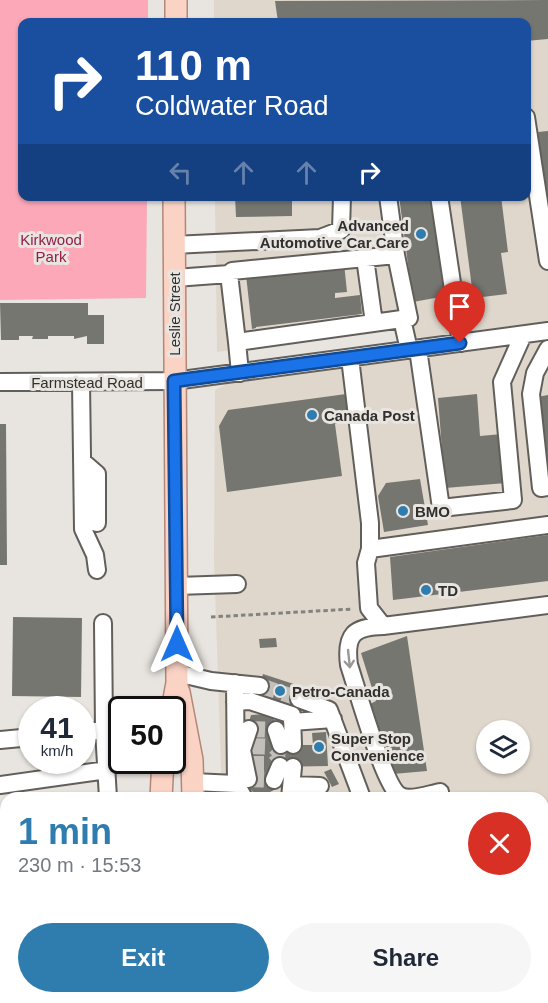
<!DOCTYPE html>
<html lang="en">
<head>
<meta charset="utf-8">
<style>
	body { margin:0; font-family:Helvetica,sans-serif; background:#f6f6f7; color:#1f2937; height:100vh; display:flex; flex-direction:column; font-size:22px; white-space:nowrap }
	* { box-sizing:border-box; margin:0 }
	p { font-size:20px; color:#747a83 }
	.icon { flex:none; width:33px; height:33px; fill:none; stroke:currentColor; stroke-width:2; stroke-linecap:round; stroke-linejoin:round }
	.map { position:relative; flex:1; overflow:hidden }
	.drawer { position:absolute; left:0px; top:792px; width:549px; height:212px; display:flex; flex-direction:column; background:#fff; border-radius:18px 18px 0 0; box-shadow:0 2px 4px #0004 }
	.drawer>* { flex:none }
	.guide { position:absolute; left:18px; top:18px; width:513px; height:183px; border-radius:12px; box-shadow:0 2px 4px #0004; background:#1a4fa0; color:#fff; overflow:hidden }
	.buttons { position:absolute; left:476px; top:720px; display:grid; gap:12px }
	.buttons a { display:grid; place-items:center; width:54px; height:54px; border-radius:50%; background:#fff; box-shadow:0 2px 4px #0004; font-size:30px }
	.speed { position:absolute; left:18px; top:696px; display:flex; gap:12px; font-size:30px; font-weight:700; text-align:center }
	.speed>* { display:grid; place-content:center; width:78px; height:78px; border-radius:50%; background:#fff; box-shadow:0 2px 4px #0004; line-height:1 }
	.speed small { font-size:15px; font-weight:400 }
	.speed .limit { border:3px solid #111; border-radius:9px; background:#fff; color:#111 }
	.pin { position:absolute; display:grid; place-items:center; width:51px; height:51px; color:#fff; margin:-62px -26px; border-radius:50% 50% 50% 0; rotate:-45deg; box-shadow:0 0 6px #0007 }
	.pin .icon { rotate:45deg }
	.me { position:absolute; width:66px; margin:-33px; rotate:0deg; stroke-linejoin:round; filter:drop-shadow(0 0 4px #0008) }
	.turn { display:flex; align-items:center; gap:21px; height:126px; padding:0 18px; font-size:27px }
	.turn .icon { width:78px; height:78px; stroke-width:2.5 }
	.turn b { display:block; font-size:42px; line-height:51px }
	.lanes { display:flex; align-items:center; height:57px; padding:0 18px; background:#0003; justify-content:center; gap:30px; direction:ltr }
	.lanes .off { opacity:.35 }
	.round { display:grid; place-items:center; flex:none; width:63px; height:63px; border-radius:32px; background:#f6f6f7 }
	.summary { display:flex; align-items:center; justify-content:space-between; height:102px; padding:0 18px }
	h1 { font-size:36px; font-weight:600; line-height:45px; color:#2f7daf }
	.button { display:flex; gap:12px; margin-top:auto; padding:12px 18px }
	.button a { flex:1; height:69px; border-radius:36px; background:#2f7daf; color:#fff; font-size:24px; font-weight:600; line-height:69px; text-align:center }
	.button a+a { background:#f6f6f7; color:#1f2937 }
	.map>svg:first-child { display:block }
</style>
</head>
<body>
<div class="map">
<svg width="548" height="1003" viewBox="0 0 548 1003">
	<rect width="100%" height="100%" fill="#e8e4df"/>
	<path fill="#dfd7cc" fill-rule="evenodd" d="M214,0H548V812H543V798H222L214,559L215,390L227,384L405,359L403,325L217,352L215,197L526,196V22H214ZM486,730H519V764H486Z
		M543,896H548V1003H223V998H543Z"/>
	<path fill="#fca8b9" d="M0,0H148V22H22V196L147,197L146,298L0,300Z"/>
	<path fill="#767671" d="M548,0V39L526,41V22H278L275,1Z
		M548,131V199H547L538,132Z
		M235,196H292V216L236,217Z
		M399,196H422L423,201L433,200L446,296L413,302Z
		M460,196H501L508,252L501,253L507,294L466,299L465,289L472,288Z
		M344,263L347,292L335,293V298L360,295L362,314L256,327V328L252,329L246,275Z
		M0,303H88V315H104V344H87V336L74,339V336H48V339H32L33,336H19V340H1Z
		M346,394L350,421L335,424L342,476L227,492L219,426L228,410Z
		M477,394L480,436L502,434L506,483L445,488L438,398Z
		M548,395V462H547L537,397Z
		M0,424H6L7,565H0Z
		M420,479L428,525L384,532L378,496L386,483Z
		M548,535V581L393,600L390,557Z
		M13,617L82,618L81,697L12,696Z
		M407,636L427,771L393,774L364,707L376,701L361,653Z
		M276,638L277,647L260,648L259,639Z
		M263,674L303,687L296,707L257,695Z
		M270,714L277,724L276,745H313L312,733L326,732L328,766L273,767L274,790L268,793L256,795L248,787L249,722L251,715Z
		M331,769L339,784L332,787L324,772Z
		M543,933H548V995L543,996Z
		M265,998H355V1003H265Z
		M390,998H521L522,999L493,1003H391Z"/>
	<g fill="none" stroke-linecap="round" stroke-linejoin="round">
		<path stroke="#c3c0bc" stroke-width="16" stroke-dasharray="16 8" stroke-linecap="butt" d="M260,686L299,699
			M249,729L276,730
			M249,746L275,747L284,756
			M248,764H274L284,756H293
			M248,779L274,780"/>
		<g stroke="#625f5b" stroke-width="20">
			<path id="minor" d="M526,117L548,261
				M388,196L396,255
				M439,196L461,343
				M173,245L320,238L341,230L342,196
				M365,258L374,323
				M175,278L229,274L237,342L409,318L396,255L232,271L229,274
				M402,319L409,350
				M237,342L240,373
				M418,349L441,508L513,500L502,382L523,335
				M548,349L535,373L531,394L541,488L548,487
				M350,358L370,523V549L366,563L369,608L383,626L548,605
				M0,382L174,381L548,331
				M81,382L83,529L95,555L97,570
				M82,461L97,474V523
				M370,549L548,525
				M177,586L237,584
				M103,623L104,730
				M383,626C354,627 345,634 349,665C356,686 384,785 399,795C409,802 429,794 440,792
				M177,673L211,681L260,686
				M299,699L329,710L362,798
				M235,702L250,701L292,715L293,745
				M292,722L333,719
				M276,730L281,745
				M82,732L104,730L108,798
				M0,740L32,737
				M248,779L242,750L249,729
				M274,780L280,766
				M193,782L236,784L235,683
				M236,784L244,798
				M0,785L107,770
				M292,785L320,786
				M290,798L293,767
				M366,1003V998"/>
		</g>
		<g stroke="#b38777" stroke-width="24">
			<path id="major" d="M176,22V0
				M179,692L192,760L193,798
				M172,710L177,683L174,196
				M161,798L163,760
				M543,835H548
				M543,871L548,870
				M0,898L6,899
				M165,998L166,1003
				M191,1003V998"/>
		</g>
		<path stroke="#84827f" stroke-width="3" stroke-dasharray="4.5 3" stroke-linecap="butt" d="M211,617L353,609"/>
		<use href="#minor" stroke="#fff" stroke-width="16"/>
		<use href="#major" stroke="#fbd3c5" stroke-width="21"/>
	</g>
	<defs><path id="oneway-shaft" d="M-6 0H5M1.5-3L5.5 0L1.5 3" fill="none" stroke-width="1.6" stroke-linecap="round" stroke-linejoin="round" transform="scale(1.5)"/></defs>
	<use stroke="#989896" href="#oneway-shaft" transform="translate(349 659) rotate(84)"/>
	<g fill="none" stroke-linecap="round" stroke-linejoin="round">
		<g stroke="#114b97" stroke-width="15">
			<path id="route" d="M177,644L174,381L460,343"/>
		</g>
		<use href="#route" stroke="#1a73e8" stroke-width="10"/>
	</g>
	<g fill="#2f7daf" stroke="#e8e4df" stroke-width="2">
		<circle cx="421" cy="234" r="6"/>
		<circle cx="312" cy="415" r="6"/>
		<circle cx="403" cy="511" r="6"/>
		<circle cx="426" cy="590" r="6"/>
		<circle cx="280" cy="691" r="6"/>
		<circle cx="319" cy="747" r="6"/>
	</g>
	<g text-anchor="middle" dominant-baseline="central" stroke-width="6" stroke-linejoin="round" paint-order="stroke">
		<g font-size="15" font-weight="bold" fill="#31302e" stroke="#e8e4df" text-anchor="start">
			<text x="409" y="225" text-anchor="end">Advanced<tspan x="409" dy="17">Automotive Car Care</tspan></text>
			<text x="324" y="415">Canada Post</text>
			<text x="415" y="511">BMO</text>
			<text x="438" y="590">TD</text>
			<text x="292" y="691">Petro-Canada</text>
			<text x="331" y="738">Super Stop<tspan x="331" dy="17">Convenience</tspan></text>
		</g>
		<g font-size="15" fill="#971c48" stroke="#e8e4df">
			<text x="51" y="239">Kirkwood<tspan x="51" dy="17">Park</tspan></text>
		</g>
		<g font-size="15" fill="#31302e" stroke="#e8e4df">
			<text transform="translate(174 314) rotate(-90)">Leslie Street</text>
			<text x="87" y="382">Farmstead Road</text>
		</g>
	</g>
</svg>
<div class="buttons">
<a><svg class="icon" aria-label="layers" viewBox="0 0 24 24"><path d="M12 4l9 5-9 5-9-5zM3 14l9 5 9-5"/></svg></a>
</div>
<div class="speed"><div>41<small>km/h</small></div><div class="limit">50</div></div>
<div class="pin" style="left:460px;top:343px;background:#d93025"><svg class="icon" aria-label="arrive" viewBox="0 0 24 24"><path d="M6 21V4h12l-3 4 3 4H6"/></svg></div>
<svg class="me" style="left:177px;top:644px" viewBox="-20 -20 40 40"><path d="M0-17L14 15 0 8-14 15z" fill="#1a73e8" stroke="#fff" stroke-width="4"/></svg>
<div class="guide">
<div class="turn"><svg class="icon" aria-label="right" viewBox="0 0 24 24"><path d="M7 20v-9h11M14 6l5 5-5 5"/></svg><div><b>110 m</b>Coldwater Road</div></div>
<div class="lanes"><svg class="icon off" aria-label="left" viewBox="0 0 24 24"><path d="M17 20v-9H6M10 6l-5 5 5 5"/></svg><svg class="icon off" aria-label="ahead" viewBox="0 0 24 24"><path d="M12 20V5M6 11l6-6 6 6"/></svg><svg class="icon off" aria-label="ahead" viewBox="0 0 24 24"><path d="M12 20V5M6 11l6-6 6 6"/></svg><svg class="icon" aria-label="right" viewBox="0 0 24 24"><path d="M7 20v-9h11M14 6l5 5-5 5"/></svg></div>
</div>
<section class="drawer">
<div class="summary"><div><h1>1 min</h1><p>230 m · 15:53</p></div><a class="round" style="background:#d93025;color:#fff"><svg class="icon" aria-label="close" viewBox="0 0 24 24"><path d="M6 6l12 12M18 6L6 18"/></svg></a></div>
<div class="button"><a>Exit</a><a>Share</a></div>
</section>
</div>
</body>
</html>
